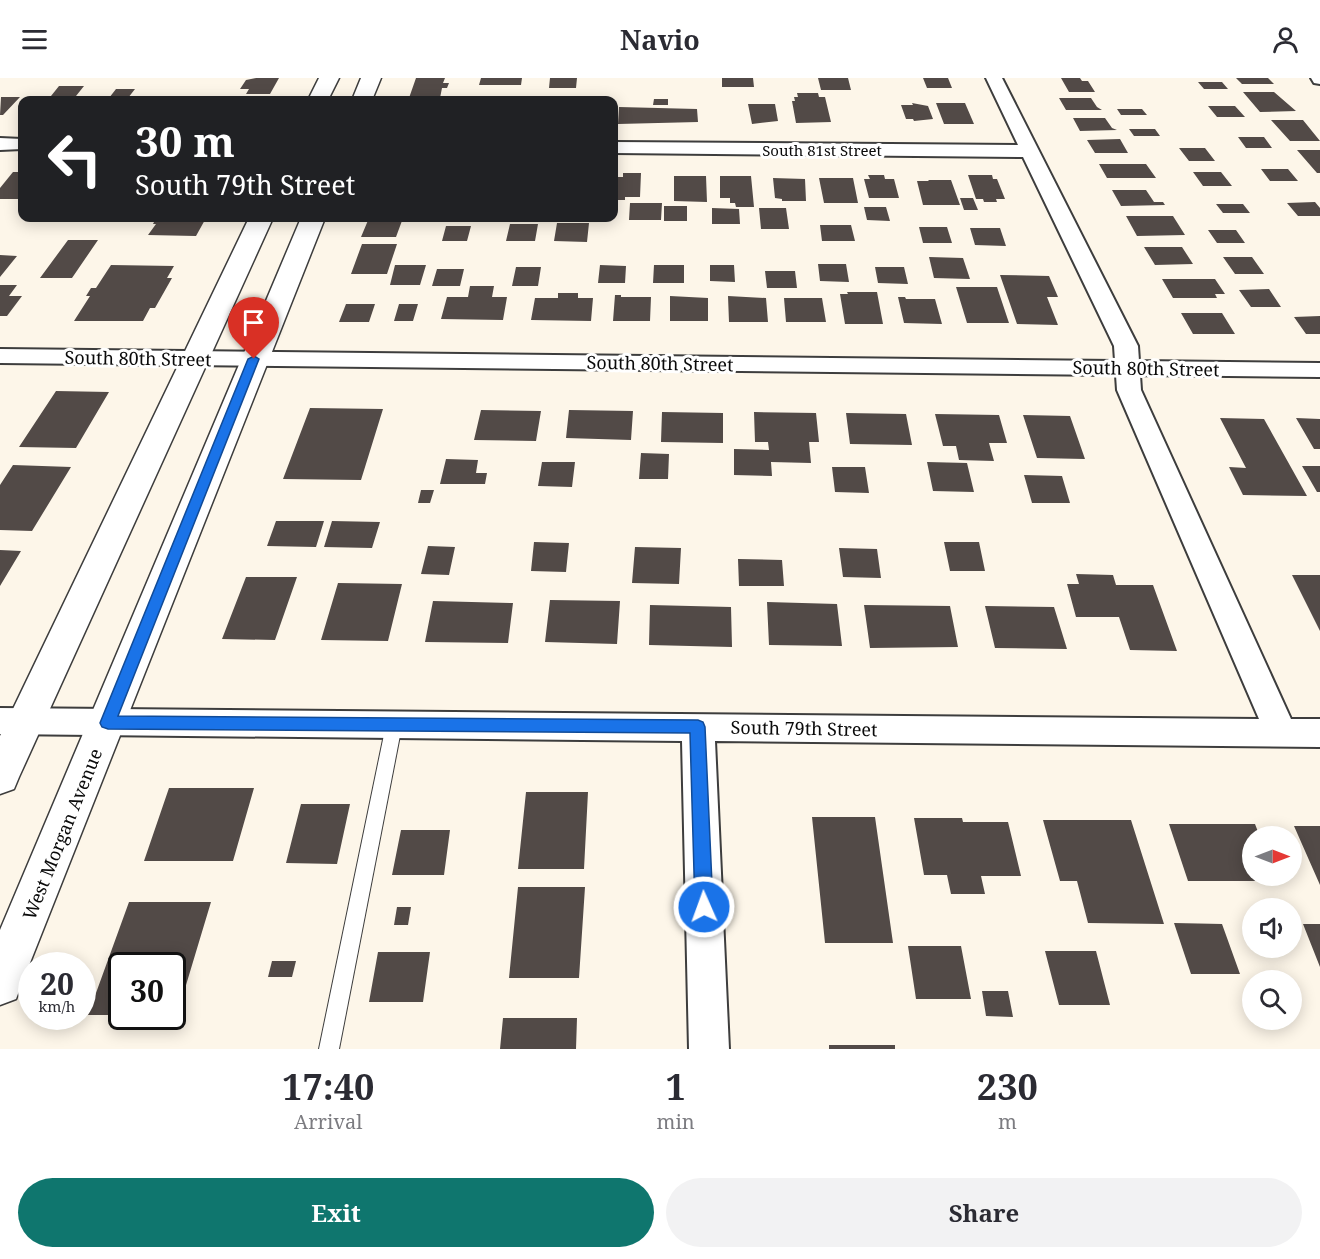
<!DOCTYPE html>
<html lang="en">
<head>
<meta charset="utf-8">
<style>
	body { margin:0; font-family:"Noto Serif",serif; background:#f2f2f3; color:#2b2b33; height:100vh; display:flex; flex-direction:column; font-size:22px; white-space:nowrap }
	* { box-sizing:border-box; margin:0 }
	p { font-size:20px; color:#7c7c81 }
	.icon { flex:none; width:33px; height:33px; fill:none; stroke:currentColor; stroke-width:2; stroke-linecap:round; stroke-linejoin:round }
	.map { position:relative; height:971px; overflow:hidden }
	.panel { display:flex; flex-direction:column; background:#fff; flex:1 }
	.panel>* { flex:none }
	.guide { position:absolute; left:18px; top:18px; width:600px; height:126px; border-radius:12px; box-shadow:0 3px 15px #0003; background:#202124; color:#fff; overflow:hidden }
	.needle { width:39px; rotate:90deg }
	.controls { position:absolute; left:1242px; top:748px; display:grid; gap:12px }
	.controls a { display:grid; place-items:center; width:60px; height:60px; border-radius:50%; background:#fff; box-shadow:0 3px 15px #0003; font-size:30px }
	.speed { position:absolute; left:18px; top:874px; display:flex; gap:12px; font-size:30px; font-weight:700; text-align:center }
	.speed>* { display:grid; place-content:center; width:78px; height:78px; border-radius:50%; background:#fff; box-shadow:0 3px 15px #0003; line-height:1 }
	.speed small { font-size:15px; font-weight:400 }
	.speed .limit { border:3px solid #111; border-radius:9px; background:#fff; color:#111 }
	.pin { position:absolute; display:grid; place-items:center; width:51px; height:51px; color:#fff; margin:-62px -26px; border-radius:50% 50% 50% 0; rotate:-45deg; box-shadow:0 0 6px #0007 }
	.pin .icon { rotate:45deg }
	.me { position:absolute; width:66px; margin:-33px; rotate:358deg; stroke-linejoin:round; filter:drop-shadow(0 0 4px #0008) }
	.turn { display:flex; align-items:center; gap:21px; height:126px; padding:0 18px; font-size:27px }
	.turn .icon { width:78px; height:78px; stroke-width:2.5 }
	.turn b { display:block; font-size:42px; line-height:51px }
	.eta { display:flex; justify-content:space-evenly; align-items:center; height:102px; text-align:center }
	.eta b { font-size:36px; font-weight:700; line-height:42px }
	.cta { display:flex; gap:12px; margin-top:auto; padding:12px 18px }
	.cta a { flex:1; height:69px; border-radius:36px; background:#0f766e; color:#fff; font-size:24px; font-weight:700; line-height:69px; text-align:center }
	.cta a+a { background:#f2f2f3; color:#2b2b33 }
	header { display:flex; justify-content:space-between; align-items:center; height:78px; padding:0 18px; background:#fff; font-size:27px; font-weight:700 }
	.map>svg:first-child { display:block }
</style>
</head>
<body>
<header><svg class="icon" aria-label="menu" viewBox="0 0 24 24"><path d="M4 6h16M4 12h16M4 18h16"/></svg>Navio<svg class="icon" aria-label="person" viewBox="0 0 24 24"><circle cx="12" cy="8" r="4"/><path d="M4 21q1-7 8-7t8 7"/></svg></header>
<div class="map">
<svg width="1320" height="971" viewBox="0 0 1320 971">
	<rect width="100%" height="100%" fill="#fdf6e9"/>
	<path fill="#524a47" d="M256,0H279L270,16H246L249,11H240L246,2Z
		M416,0H445L443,5H449L447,10H442L440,20H409Z
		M481,0H522L521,7H479Z
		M550,0H577L576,10H549Z
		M722,0H753L754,9H722Z
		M818,0H848L851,12H821Z
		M923,0H948L952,10H927Z
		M1061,0H1080L1082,3H1088L1095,14H1069Z
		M1236,0H1268L1274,6H1242Z
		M1198,4H1222L1228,11H1204Z
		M59,8H84L76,18H51Z
		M116,11H135L128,20H109Z
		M1243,14H1274L1296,33L1260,34Z
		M797,15H818L819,19H825L831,44L796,45L792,23H795L794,19H798Z
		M1,19H20L3,37H0Z
		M1059,20H1091L1097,29L1102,32H1066Z
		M654,21H668V27H653Z
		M912,25L928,28L933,41L914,43L913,41H906L901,27H913Z
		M936,25H965L974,46H944Z
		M748,26H775L778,43L752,46Z
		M1208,28H1235L1245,39H1217Z
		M619,29L697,31L698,44L618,46Z
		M1117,31H1142L1147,37H1121Z
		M1073,40H1105L1112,50L1117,52L1080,53Z
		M1271,42H1303L1320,63H1290Z
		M1129,51H1155L1160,58H1134Z
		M1238,59H1264L1272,70H1246Z
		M1120,61L1128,75H1095L1087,62Z
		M1179,70H1205L1215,83H1189Z
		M1297,72H1320V95H1317Z
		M1099,86H1146L1156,100H1107Z
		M1261,91H1288L1298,103H1270Z
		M13,94H22V121H0V110Z
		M1193,94H1221L1232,108H1203Z
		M623,95H641L640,119H625V122H614V99H623Z
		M868,97H884L885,101H894L899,120H869L864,101H870Z
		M968,97H992L993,101H997L1005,121H996L997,124H984L983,121H976Z
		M674,98H706L707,124L674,123Z
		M720,98H751L754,129H736L735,125H730V120H720Z
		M773,100L805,101L806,123H782V121L775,120Z
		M819,100H853L858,125H824Z
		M928,102H951L960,127H923L917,103H929Z
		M1112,112H1146L1154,124H1163L1165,127L1121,128Z
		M960,120H973L978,132H964Z
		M1315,124L1320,130V138H1298L1287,125Z
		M630,125H662L661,142H629Z
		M1216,126H1243L1250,135H1223Z
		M664,128H687V143H664Z
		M864,129H886L890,143L867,142Z
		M712,130L739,131L740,146H712Z
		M759,130H786L789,151H761Z
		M1126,138H1173L1185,157L1137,158Z
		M156,140H206L196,158L148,157L156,146H153Z
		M369,140H403L396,159H361Z
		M557,145H589L587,164L554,163Z
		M510,146H538L535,163H506Z
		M820,147H851L855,163H822Z
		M446,148H471L467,163H442Z
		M919,149H947L952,165H923Z
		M970,150H1000L1006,168L975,167Z
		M1208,152H1236L1245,165H1217Z
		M68,162H98L72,200H40Z
		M362,166H397L387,196H351Z
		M1144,169H1182L1193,186L1155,187Z
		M0,177L17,178L0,199Z
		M929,179L963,180L970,201L934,200Z
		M1223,179H1252L1264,196H1235Z
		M818,186H846L849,204L820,203Z
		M111,187L174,188L167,200H172L155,230H150L143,243H74L90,218H86L91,210H96Z
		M395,187H426L420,207H390Z
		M600,187L626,188L625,205H598Z
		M654,187H684V205H653Z
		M710,187H734L735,204L710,203Z
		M516,189H541L538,208H512Z
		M875,189H904L908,206L878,205Z
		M437,191H464L460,208H432Z
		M765,193H795L797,210H767Z
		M1000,197L1049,198L1058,219H1047L1058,247L1017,246Z
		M1162,201H1215L1225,216H1215L1217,220H1173Z
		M0,207H17L9,218H22L7,238H0Z
		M470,208H494L492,219H507L503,242L441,241L447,219H468Z
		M956,209H997L1009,245H967Z
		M1269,211L1281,229H1251L1239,212Z
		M847,214H877L883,246H845L840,216H848Z
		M558,215H578V220H593L591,243L531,242L535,220H558Z
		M615,217H621V219H651L650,243H613Z
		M670,218L708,220V243H670Z
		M728,218L766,220L768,244H729Z
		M898,219H905L906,221H935L942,246L904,245Z
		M784,220H822L826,244H786Z
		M346,226H375L369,244H339Z
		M399,226H418L413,243H394Z
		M1181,235H1222L1235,256H1193Z
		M1320,238V256H1306L1294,239Z
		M56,313L109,314L76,370L19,369Z
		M310,330L383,331L361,402L283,401Z
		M481,332L541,333L536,363L474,362Z
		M569,332L633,333L631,362L566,360Z
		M662,334L723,335V365L661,364Z
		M754,334L816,335L819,364H809L811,385L771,384L772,398L734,397V371L769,372L768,364H755Z
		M846,335L906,336L912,367L850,366Z
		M935,336L999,337L1007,365H989L994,383L959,382L956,368H943Z
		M1023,337L1070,338L1085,381L1037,380Z
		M1220,340L1264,341L1307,418L1243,417L1229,389L1246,390Z
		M1296,340L1320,341V371H1314Z
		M641,375L669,376L668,401H639Z
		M446,381L478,382L476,395H487L485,406H440Z
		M542,384H575L572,409L538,408Z
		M927,384L967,385L974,414L933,413Z
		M13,387L71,389L32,453L0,452V407Z
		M1302,388H1320V414H1317Z
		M832,389H865L869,415L835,414Z
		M1024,397L1062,398L1070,425H1032Z
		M421,412H434L430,425H418Z
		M276,443H324L316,469L267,468Z
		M332,443L380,444L372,470L324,469Z
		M534,464L569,465L566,494L531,493Z
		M944,464H979L985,493H950Z
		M428,468L455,469L449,497L421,496Z
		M635,469L681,470L679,506L632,505Z
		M839,470L877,471L881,500L843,499Z
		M0,472L21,473L0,508Z
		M738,481L782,482L784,508H739Z
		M1076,496L1113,497L1116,507H1153L1177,573L1130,572L1119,539H1076L1067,506H1079Z
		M1292,497H1320V553Z
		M246,499H297L275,562L222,561Z
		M338,505L402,506L388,563L321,562Z
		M550,522L620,523L617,566L545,564Z
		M433,523L513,525L508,565L425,564Z
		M767,524L837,526L842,568L769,567Z
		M650,527L731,529L732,569L649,567Z
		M864,527L950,528L958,569L870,570Z
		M985,528L1054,529L1067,571L995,570Z
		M169,710H254L233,783H144Z
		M526,714H588L584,791H518Z
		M301,726H350L337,786L286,785Z
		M812,739H875L893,865H825Z
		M914,740H962L963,744H1008L1021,798H981L985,816H951L947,797H924Z
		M1043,742H1131L1164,846L1088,845L1077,803H1060Z
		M1169,746H1255L1260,759H1252V798H1276L1278,803H1188Z
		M1294,748H1320V807Z
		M401,752H450L444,797H392Z
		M518,809H585L579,900H509Z
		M129,824H211L177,937H172V888H122V937H88Z
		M397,829H411L408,847H394Z
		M1174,845L1222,846L1240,896H1191Z
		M1303,846H1320V889Z
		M908,868H961L971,921H916Z
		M1045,873H1096L1110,927H1059Z
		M378,874H430L423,924H369Z
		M272,883H296L292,899H268Z
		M982,913H1008L1013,939L986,938Z
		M503,940H577L576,971H500Z
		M829,967H895V971H829Z"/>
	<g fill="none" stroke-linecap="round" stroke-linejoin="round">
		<g stroke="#3d3d3d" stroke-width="2">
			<path id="service" d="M394,641L399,642L402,647L339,971H319L386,647L389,642Z"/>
		</g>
		<g stroke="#3d3d3d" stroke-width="4">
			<path id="minor" d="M986,0H1002L1138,268L1139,283L1320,285V299L1140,297L1141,312L1291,641H1320V669L715,663L729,971H689L682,663L0,656V630L1259,641L1117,312L1116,297L0,285V271L1115,283L1114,268L1023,79L614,75V64L1018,67Z
				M1311,0H1320V6L1314,5Z
				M0,60L22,61V71L0,72Z"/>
		</g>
		<g stroke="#3d3d3d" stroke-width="3">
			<path id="tertiary" d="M319,0H339L328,22H308Z
				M361,0H381L372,22H352Z
				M249,140H273L19,699L14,711L0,716V658Z
				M301,140H325L22,905L16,921L0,927V852Z"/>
		</g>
		<use href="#service" fill="#fff" fill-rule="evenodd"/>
		<use href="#minor" fill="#fff" fill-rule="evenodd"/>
		<use href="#tertiary" fill="#fff" fill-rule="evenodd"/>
	</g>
	<path fill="#1a73e8" stroke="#114b97" stroke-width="1.5" d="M254,278L259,281L118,638L698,642L703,644L705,649L713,829L710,834L704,837L698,834L695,829L690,655L108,651L102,649L100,645L248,281Z"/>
	<g text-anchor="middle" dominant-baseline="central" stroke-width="6" stroke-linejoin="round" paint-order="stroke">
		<g font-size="15" fill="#0a0a0a" stroke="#fff">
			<text x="822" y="72">South 81st Street</text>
		</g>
		<g font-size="18" fill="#0a0a0a" stroke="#fff">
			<text transform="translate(138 280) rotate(1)">South 80th Street</text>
			<text transform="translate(660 285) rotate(1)">South 80th Street</text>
			<text transform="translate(1146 290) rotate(1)">South 80th Street</text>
			<text transform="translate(804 650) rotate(1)">South 79th Street</text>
			<text transform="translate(62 756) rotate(-68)">West Morgan Avenue</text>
		</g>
	</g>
</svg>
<div class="controls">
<a><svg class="needle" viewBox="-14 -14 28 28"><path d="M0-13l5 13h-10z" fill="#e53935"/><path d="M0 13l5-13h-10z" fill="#7c7c81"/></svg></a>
<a><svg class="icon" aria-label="sound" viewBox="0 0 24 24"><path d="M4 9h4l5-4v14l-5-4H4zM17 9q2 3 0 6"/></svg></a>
<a><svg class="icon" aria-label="search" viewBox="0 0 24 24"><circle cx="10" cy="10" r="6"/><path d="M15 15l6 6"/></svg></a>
</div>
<div class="speed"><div>20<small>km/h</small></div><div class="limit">30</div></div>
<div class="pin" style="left:254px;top:281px;background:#d93025"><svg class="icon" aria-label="arrive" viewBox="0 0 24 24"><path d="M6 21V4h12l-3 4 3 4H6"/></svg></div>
<svg class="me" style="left:704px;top:829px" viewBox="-20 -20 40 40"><circle r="17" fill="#1a73e8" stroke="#fff" stroke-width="3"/><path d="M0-11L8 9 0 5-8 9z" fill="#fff"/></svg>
<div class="guide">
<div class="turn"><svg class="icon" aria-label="left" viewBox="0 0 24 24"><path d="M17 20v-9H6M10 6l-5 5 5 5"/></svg><div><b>30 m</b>South 79th Street</div></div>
</div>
</div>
<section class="panel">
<div class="eta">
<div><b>17:40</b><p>Arrival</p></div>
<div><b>1</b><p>min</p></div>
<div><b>230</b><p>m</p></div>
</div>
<div class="cta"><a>Exit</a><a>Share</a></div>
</section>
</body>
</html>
